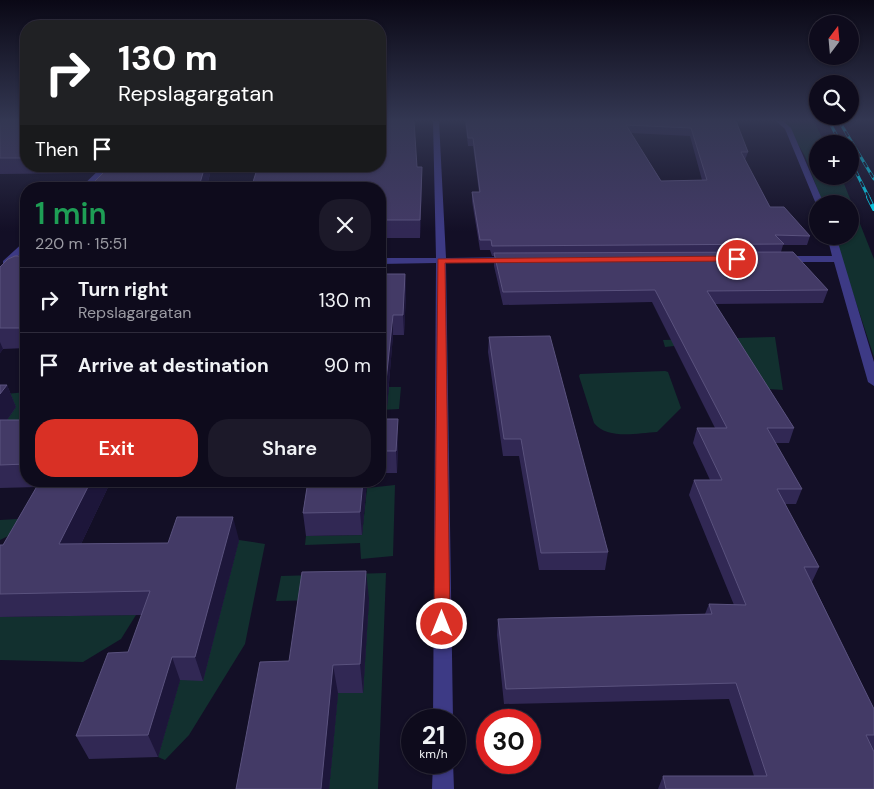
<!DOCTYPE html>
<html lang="en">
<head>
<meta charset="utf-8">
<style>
	body { margin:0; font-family:"DM Sans",sans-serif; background:#1c1929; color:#f1f3f6; height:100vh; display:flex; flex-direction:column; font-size:19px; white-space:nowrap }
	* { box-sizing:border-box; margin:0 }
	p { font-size:16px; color:#9b9ba3 }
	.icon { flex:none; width:28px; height:28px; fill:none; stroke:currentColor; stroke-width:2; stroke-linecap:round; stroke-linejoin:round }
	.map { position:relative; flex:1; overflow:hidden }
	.panel { position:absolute; left:20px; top:182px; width:366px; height:305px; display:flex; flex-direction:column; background:#0e0b1c; border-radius:20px; box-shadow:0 1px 4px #0004,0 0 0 1px #2e2b3b }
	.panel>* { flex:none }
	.banner { position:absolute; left:20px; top:20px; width:366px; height:152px; border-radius:20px; box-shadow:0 1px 4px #0004,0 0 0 1px #2e2b3b; background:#202124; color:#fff; overflow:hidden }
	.needle { width:32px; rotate:16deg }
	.controls { position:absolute; left:809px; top:15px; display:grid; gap:10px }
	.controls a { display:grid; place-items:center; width:50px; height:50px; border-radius:50%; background:#0e0b1c; box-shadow:0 1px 4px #0004,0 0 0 1px #2e2b3b; font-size:25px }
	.speed { position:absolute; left:401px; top:709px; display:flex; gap:10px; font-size:25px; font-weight:700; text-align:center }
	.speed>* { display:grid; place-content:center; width:65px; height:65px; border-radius:50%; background:#0e0b1c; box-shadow:0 1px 4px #0004,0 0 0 1px #2e2b3b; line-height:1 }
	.speed small { font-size:12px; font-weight:400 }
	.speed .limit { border:8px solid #d22; background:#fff; color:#111 }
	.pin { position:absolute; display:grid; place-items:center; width:42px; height:42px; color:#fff; margin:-21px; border:2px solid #fff; border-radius:50%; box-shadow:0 1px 5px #0007 }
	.me { position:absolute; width:55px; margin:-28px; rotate:0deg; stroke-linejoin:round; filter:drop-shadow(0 0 4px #0008) }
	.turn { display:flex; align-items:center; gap:18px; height:105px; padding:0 15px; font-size:22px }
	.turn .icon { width:65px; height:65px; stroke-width:2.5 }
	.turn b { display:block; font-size:35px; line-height:42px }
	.then { display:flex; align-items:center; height:48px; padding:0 15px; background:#0003; gap:10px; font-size:19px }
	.round { display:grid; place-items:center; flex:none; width:52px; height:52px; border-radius:20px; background:#1c1929 }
	.overview { display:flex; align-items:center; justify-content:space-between; height:85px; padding:0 15px }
	h1 { font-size:30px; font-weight:600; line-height:38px; color:#1e9e55 }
	.action { display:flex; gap:10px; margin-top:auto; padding:10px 15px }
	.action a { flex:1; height:58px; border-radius:20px; background:#d93025; color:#fff; font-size:20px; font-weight:600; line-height:58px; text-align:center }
	.action a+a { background:#1c1929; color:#f1f3f6 }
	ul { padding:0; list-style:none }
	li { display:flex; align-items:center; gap:15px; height:65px; padding:0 15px; border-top:1px solid #2e2b3b }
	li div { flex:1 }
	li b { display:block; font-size:19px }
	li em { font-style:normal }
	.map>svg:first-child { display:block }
</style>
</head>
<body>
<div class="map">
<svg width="874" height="789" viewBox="0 0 874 789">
	<rect width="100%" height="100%" fill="#130f26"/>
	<path fill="#12302f" d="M784,121H814L825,144H818V176H841L874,259V357L834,236H850V204H823L805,156Z
		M775,337L783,390L755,388L674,346L665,347L663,340Z
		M665,371L668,372L681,408L657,432C638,433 607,440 594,423L579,376L580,374Z
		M389,387H401L399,409L380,410V406H387Z
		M26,392V457L0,454L6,394Z
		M395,485L393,556L361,559L360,543L305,545L306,536L362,535L367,488Z
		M18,519L8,536L0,540V520Z
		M239,540L265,544L245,644L189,735L165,760L158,757L180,680H203Z
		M386,573L378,789H329L338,693L363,692L369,599L276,601L281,576Z
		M136,615L121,639L83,662L0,660V617Z"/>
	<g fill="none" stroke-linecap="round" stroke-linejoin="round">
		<path fill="#3d3a85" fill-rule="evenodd" d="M433,121H439L446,258L510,257L515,260L510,263H446L453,720H433L436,263L380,264V258H436Z
			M776,121H783L791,128L824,204H818V206L816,204L785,129Z
			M103,166H110L88,189H79Z
			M827,236H836L874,362V386L868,382L834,262H782L777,259L782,256H832Z
			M26,240V248L9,265H3V261Z
			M433,762H453L454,789H432Z"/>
		<g stroke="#00e5ff" stroke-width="3">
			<path id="rail-far1" d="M829,121L841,144
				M839,121L874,179
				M850,160L869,198"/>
		</g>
		<g stroke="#00e5ff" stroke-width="4">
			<path id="rail" d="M868,197L874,209"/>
		</g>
		<use href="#rail-far1" stroke="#130f26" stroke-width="2" stroke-dasharray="6" stroke-linecap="butt"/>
		<use href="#rail" stroke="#130f26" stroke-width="2.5" stroke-dasharray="8" stroke-linecap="butt"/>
	</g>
	<path fill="#312854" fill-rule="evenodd" d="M0,121H26V166H101L93,173L0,174Z
		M465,121H736L748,152L745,160L770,207L810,236L807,245H783L781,252L828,290L823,303L715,304L794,428L789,443H775L802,489L796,504H785L819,567L812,582L874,709V751H873L874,789H658L663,776H754L729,699L504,704L497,635L498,619L705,614L709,604L734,605L689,495L694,480H710L693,443L697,428H715L652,302L503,305L494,266V256H492L490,250H480L472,201V192H479L473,146H468ZM631,133L690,136L702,180L661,181Z
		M104,166H212L208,182H253L417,167L422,183L420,238H380V189H87L105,171Z
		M26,256V348L3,349L0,353V267Z
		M380,274H405L406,293L404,335H393L386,419H398V441L397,473H380Z
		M489,337L608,552L605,570H539L519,456H503L488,352Z
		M0,385H7L16,407L7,420H26V481H111L81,544L168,543L239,540L203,681L180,680L158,757L89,759L76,736L128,652L142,615L0,617V545H3L37,487L0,488Z
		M210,481H255L254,487L212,488Z
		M308,481H367L362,535L306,536L303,513Z
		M369,599L363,693H338L329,789H236L289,661Z"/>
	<path fill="#1d163a" d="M91,166H101L93,173Z
		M205,166H212L206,189L200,183Z
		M422,167V183L420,238V220Z
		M405,274L406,293L404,335L403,315Z
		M393,315V335L384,441L382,419Z
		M0,342L3,349L0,353Z
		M7,385L16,407L0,430V394Z
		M398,419V441L397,473L396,451Z
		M91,481H111L70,567L59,544Z
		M252,481H255L254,487Z
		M363,481H367L362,535L360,512Z
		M233,517L239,540L203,681L195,657Z
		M366,571L369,599L363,693L360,664Z
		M172,657L180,680L158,757L148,735Z
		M333,665L338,693L329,789H321Z"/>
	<path fill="#433a66" stroke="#5a527e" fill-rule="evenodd" d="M0,121H26V158H0Z
		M380,121H414L417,167H422L420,220H380V189H87L110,166H205L200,183L253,182L258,166H380Z
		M466,121H736L748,152H741L770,207H784L810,236L775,235L784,244L492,246L491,240H480L472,192H480L473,138H468ZM626,125L691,128L707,180L661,181Z
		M793,252L828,290L707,291L794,428H767L802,489H777L819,567H804L874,709V735H866L874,752V789H666L663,776H767L736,683L506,689L498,619L712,614L709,604L746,605L694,480H722L697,428H727L655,290L503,292L494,253Z
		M15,256H26V328H0V267L8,259Z
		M380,274H405L403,315H393L382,419H398L396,451H380Z
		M550,336L608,552L541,553L521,439H504L489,337Z
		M0,385H7L0,394Z
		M0,420H26V464L0,465Z
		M40,481H91L59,544L168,543L177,517H233L195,657H172L148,735L76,736L108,653L128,652L150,591L0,594V545H3Z
		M308,481H363L360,512L303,513Z
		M366,571L360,664L333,665L321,789H236L260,662L289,661L302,572Z"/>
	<linearGradient id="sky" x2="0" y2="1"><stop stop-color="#0a0815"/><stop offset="0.52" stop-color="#333752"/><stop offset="1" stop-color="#333752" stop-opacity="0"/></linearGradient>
	<rect width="874" height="231" fill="url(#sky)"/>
	<path fill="#d93025" stroke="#8d1f18" d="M737,256L742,259L740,261L445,263L450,624L448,629L442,631L437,629L434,624L438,259Z"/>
</svg>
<div class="controls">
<a><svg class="needle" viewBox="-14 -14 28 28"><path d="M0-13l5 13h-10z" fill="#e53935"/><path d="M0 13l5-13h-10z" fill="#9b9ba3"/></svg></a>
<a><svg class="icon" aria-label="search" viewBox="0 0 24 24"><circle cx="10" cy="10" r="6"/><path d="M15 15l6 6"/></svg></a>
<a>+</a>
<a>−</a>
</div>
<div class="speed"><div>21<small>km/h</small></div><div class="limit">30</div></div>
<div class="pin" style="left:737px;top:259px;background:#d93025"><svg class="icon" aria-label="arrive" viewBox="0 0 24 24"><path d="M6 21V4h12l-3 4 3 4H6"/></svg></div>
<svg class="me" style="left:442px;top:624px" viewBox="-20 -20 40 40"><circle r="17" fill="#d93025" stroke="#fff" stroke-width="3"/><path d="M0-11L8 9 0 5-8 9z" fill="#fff"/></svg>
<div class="banner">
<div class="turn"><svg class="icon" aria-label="right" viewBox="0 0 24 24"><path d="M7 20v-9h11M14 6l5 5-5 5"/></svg><div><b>130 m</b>Repslagargatan</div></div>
<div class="then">Then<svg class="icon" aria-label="arrive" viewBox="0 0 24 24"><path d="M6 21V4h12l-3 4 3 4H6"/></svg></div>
</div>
<section class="panel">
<div class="overview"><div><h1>1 min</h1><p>220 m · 15:51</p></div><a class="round"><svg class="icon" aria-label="close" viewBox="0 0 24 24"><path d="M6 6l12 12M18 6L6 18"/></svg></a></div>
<ul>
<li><svg class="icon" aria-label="right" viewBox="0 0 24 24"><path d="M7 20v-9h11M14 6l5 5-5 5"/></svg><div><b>Turn right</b><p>Repslagargatan</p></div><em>130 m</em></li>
<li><svg class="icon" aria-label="arrive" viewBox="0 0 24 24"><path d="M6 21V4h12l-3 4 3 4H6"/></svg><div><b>Arrive at destination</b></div><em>90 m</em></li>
</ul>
<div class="action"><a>Exit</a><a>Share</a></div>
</section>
</div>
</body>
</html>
